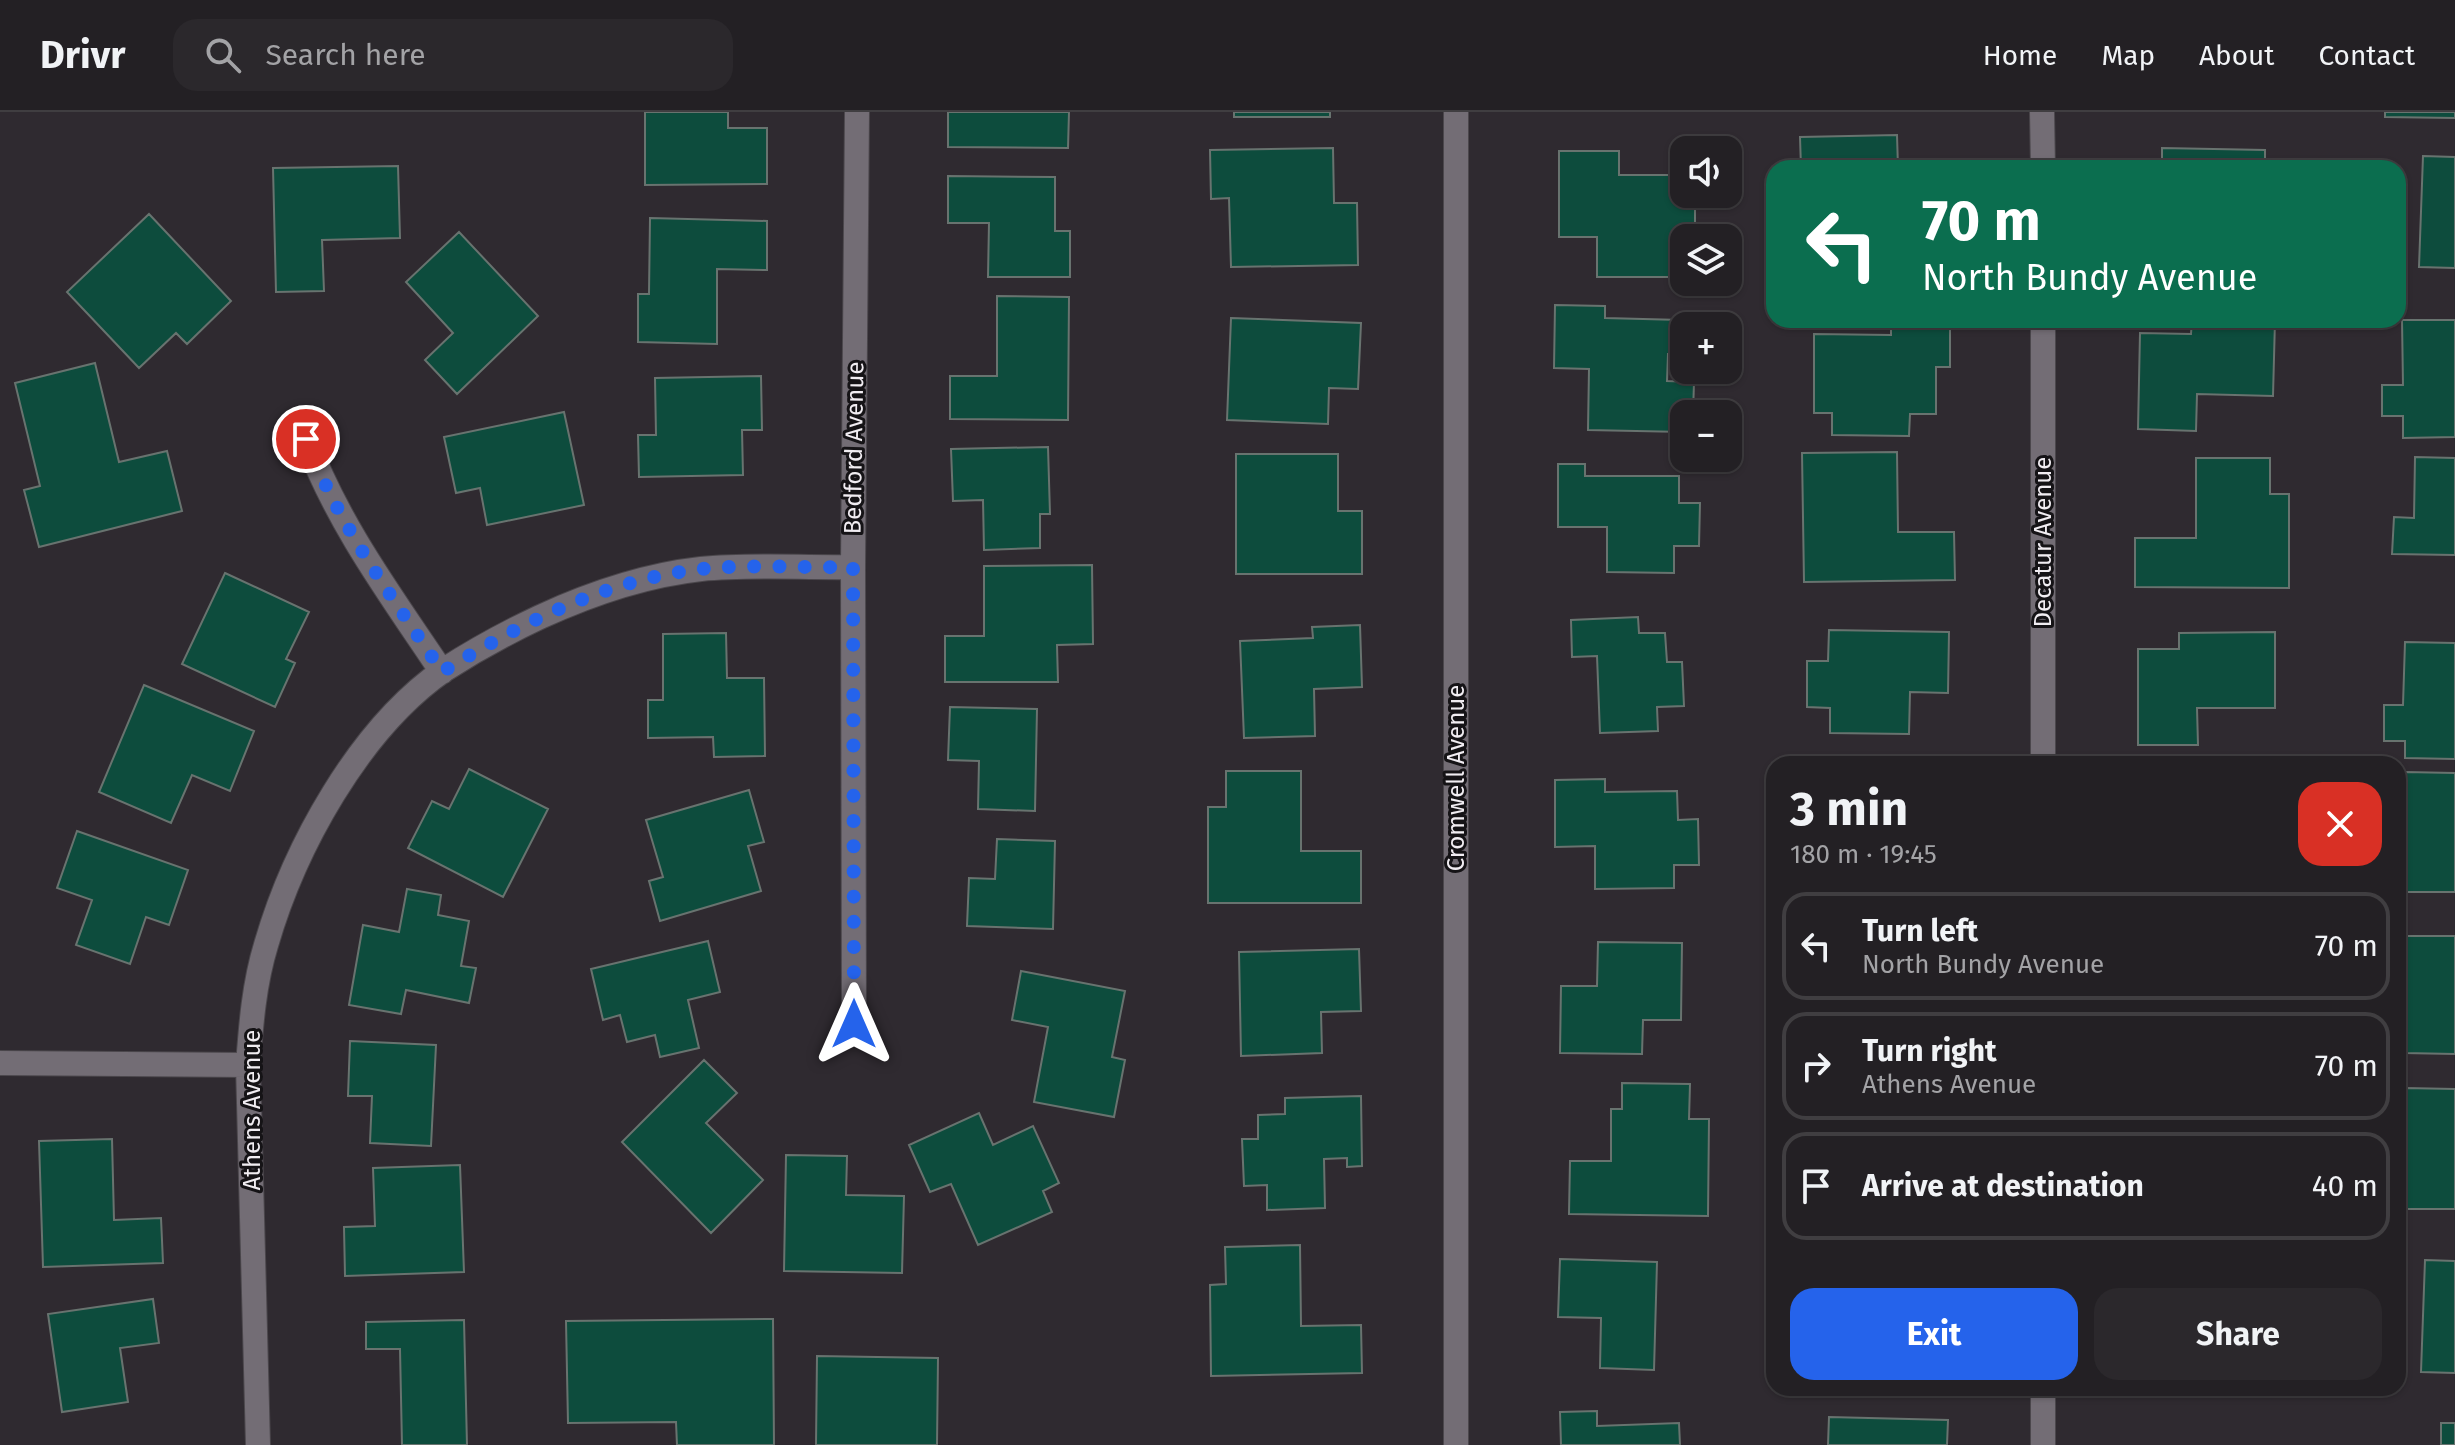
<!DOCTYPE html>
<html lang="en">
<head>
<meta charset="utf-8">
<style>
	body { margin:0; font-family:"Fira Sans",sans-serif; background:#2b282c; color:#f1f3f6; height:100vh; display:flex; flex-direction:column; font-size:30px; white-space:nowrap }
	* { box-sizing:border-box; margin:0 }
	p { font-size:26px; color:#a3a3a6 }
	.icon { flex:none; width:44px; height:44px; fill:none; stroke:currentColor; stroke-width:2; stroke-linecap:round; stroke-linejoin:round }
	.map { position:relative; flex:1; overflow:hidden }
	.side { position:absolute; left:1766px; top:644px; width:640px; height:640px; display:flex; flex-direction:column; background:#232024; border-radius:24px; box-shadow:0 2px 6px #0004,0 0 0 2px #403e41 }
	.side>* { flex:none }
	.hud { position:absolute; left:1766px; top:48px; width:640px; height:168px; border-radius:24px; box-shadow:0 2px 6px #0004,0 0 0 2px #403e41; background:#0b6e4f; color:#fff; overflow:hidden }
	.tools { position:absolute; left:1670px; top:24px; display:grid; gap:16px }
	.tools a { display:grid; place-items:center; width:72px; height:72px; border-radius:16px; background:#232024; box-shadow:0 2px 6px #0004,0 0 0 2px #403e41; font-size:40px }
	.pin { position:absolute; display:grid; place-items:center; width:68px; height:68px; color:#fff; margin:-34px; border:4px solid #fff; border-radius:50%; box-shadow:0 2px 8px #0007 }
	.me { position:absolute; width:88px; margin:-44px; rotate:0deg; stroke-linejoin:round; filter:drop-shadow(0 0 6px #0008) }
	.turn { display:flex; align-items:center; gap:28px; height:168px; padding:0 24px; font-size:36px }
	.turn .icon { width:104px; height:104px; stroke-width:2.5 }
	.turn b { display:block; font-size:56px; line-height:68px }
	.round { display:grid; place-items:center; flex:none; width:84px; height:84px; border-radius:24px; background:#2b282c }
	.summary { display:flex; align-items:center; justify-content:space-between; height:136px; padding:0 24px }
	h1 { font-size:48px; font-weight:700; line-height:60px }
	.primary-button { display:flex; gap:16px; margin-top:auto; padding:16px 24px }
	.primary-button a { flex:1; height:92px; border-radius:24px; background:#2563eb; color:#fff; font-size:32px; font-weight:700; line-height:92px; text-align:center }
	.primary-button a+a { background:#2b282c; color:#f1f3f6 }
	ul { padding:0; list-style:none }
	li { display:flex; align-items:center; gap:24px; height:108px; margin:0 16px 12px; padding:0 8px; border:4px solid #403e41; border-radius:24px }
	li div { flex:1 }
	li b { display:block; font-size:30px }
	li em { font-style:normal }
	header { display:flex; align-items:center; gap:48px; box-sizing:border-box; height:112px; padding:0 40px; background:#232024; border-bottom:2px solid #403e41 }
	header strong { font-size:38px }
	nav { display:flex; gap:44px; margin-inline-start:auto; font-size:28px }
	.search { width:560px; height:72px; background:#2b282c; display:flex; align-items:center; gap:20px; box-sizing:border-box; padding:0 28px; border-radius:24px; color:#a3a3a6; font-size:30px }
	.map>svg:first-child { display:block }
</style>
</head>
<body>
<header>
<strong>Drivr</strong>
<div class="search"><svg class="icon" aria-label="search" viewBox="0 0 24 24"><circle cx="10" cy="10" r="6"/><path d="M15 15l6 6"/></svg>Search here</div>
<nav><a>Home</a><a>Map</a><a>About</a><a>Contact</a></nav>
</header>
<div class="map">
<svg width="2455" height="1333" viewBox="0 0 2455 1333">
	<rect width="100%" height="100%" fill="#2f2a30"/>
	<path fill="#0d4c3d" stroke="#68736f" stroke-width="2" d="M645,0H728V16H767V72L645,73Z
		M948,0H1069L1068,36L948,35Z
		M1234,0H1330V5H1234Z
		M2385,0H2455V6L2385,5Z
		M1897,23L1898,56H1801L1800,25Z
		M1333,36L1334,91H1357L1358,153L1231,155L1229,86L1211,87L1210,38Z
		M2162,36L2265,38V56H2162Z
		M1559,39H1619V63H1684V82H1695V126H1684V140H1674V165H1597V125H1559Z
		M2423,44L2455,45V156L2419,155Z
		M398,54L400,126L322,128L324,179L276,180L273,56Z
		M948,64L1055,65V119H1070V165H988L989,111H948Z
		M149,102L231,189L187,232L176,221L139,256L67,180Z
		M650,106L767,109V158L717,157V232L638,230V182H649Z
		M459,120L538,204L457,282L425,248L453,221L406,170Z
		M997,184L1069,185L1068,308L950,307V264H997Z
		M1555,193L1605,194V206L1681,208L1680,242H1668L1667,269L1694,270L1693,302H1684V320L1588,318L1589,257L1554,256Z
		M1231,206L1361,211L1358,277L1329,276L1328,312L1227,308Z
		M1891,208H1950V255H1936V302H1910L1909,324L1832,323V301H1814V222L1891,223Z
		M2192,208H2275L2273,284L2197,282L2196,319L2138,317L2140,221L2191,222Z
		M2402,208H2455V325L2403,326V304H2382V273H2403Z
		M95,251L119,350L167,339L182,399L39,435L24,378L40,374L15,271Z
		M761,264L762,318H742L743,363L639,365L638,323H656L655,266Z
		M564,300L584,393L487,413L480,376L456,381L444,325Z
		M1048,335L1050,402H1040V436L984,438L983,388L953,389L951,337Z
		M1897,340L1898,420H1954L1955,468L1804,470L1802,341Z
		M1236,342H1338V399H1362V462H1236Z
		M2415,345L2455,346V443L2392,442L2394,405L2414,406Z
		M2196,346H2270V382H2289V476L2135,475V426H2196Z
		M1558,352H1585V364H1679V391H1700L1699,434H1674V461L1607,460V415H1558Z
		M1092,453L1093,532L1057,533L1058,570H945V524H984V454Z
		M225,461L309,500L286,547L295,551L275,595L182,552Z
		M1638,505L1639,521H1665L1667,550H1682L1684,594L1657,595L1658,619L1600,621L1597,544L1572,545L1571,508Z
		M1360,513L1362,575L1314,577L1315,624L1244,626L1240,529L1313,526L1312,515Z
		M1829,518L1949,520L1948,581L1910,580L1909,622L1830,621V596L1807,595V549H1828Z
		M2275,520V596H2197L2198,633H2138V537H2179V521Z
		M726,521L727,566H764L765,644L714,645L713,625L648,626V588H663V522Z
		M2405,530L2455,531V647L2405,646V629H2384V593H2403Z
		M144,573L254,619L230,679L192,663L171,711L99,680Z
		M950,595L1037,597L1035,699L978,697L979,649L948,648Z
		M469,657L548,697L503,785L408,736L432,689L449,697Z
		M1226,659H1301V739H1361V791H1208V695H1226Z
		M2405,660L2455,661V780H2404Z
		M1605,667V680L1677,679L1678,708L1698,707L1699,753H1674V776L1595,777V734L1555,735V668Z
		M749,678L764,730L748,734L761,779L660,809L649,769L663,765L646,708Z
		M77,719L188,758L169,813L146,805L130,852L76,833L92,788L57,776Z
		M997,727L1055,729L1053,817L967,814L969,766L995,767Z
		M407,777L441,783L438,803L469,809L461,854L476,856L469,891L406,878L401,902L349,893L363,813L399,820Z
		M2406,824H2455V942L2404,941Z
		M708,829L720,880L688,888L699,936L660,945L655,923L627,930L620,903L603,908L591,857Z
		M1598,830L1682,831L1681,908H1643L1642,942L1560,941L1561,874H1597Z
		M1359,837L1361,899L1321,900L1322,941L1241,944L1239,840Z
		M1021,859L1125,879L1112,945L1125,948L1114,1005L1034,990L1048,915L1012,908Z
		M350,929L436,933L431,1034L370,1031L372,984H348Z
		M704,948L737,981L706,1011L763,1068L711,1121L622,1030Z
		M1622,971L1690,972L1689,1007H1709L1708,1104L1569,1102L1570,1049H1611V997H1622Z
		M2405,976L2455,977V1097H2404Z
		M1361,984L1362,1054L1347,1055V1046L1324,1047L1325,1096L1267,1098V1073L1244,1074L1242,1027H1258V1003L1285,1002V986Z
		M979,1001L993,1033L1033,1014L1059,1071L1043,1079L1052,1100L978,1133L951,1072L930,1080L909,1033Z
		M112,1027L114,1108L161,1106L163,1151L43,1155L39,1029Z
		M786,1043L847,1044L846,1083L904,1084L902,1161L784,1159Z
		M460,1053L464,1160L345,1164L344,1115L375,1114L373,1056Z
		M1300,1133L1301,1214L1361,1213L1362,1261L1211,1264L1210,1173L1226,1172L1225,1135Z
		M1560,1147L1657,1150L1654,1258L1600,1256L1601,1206L1558,1205Z
		M2425,1148L2455,1149V1261L2421,1260Z
		M153,1187L159,1231L120,1236L128,1290L62,1300L48,1202Z
		M773,1207L774,1333H677L676,1310L568,1311L566,1209Z
		M464,1208L467,1333H402L400,1237H366V1210Z
		M817,1244L938,1246L937,1333H816Z
		M1597,1299V1314L1679,1311L1680,1333H1561L1560,1300Z
		M1829,1305L1948,1308L1947,1333H1828Z
		M2441,1311H2455V1333H2441Z"/>
	<g fill="none" stroke-linecap="round" stroke-linejoin="round">
		<g stroke="#4b474c" stroke-width="26">
			<path id="street" d="M1456,0V1333
				M2042,0L2043,56
				M2043,208V652
				M306,327C338,413 392,485 442,560
				M854,912L853,455L857,0
				M0,951L248,953
				M2043,1276V1333
				M258,1333L248,953C251,913 254,872 266,833C294,736 359,617 444,558C475,538 506,521 540,505C590,482 646,463 701,457C751,452 803,456 853,455"/>
		</g>
		<use href="#street" stroke="#736d75" stroke-width="24"/>
	</g>
	<g fill="none" stroke-linecap="round" stroke-linejoin="round">
		<path stroke="#2563eb" stroke-width="14" stroke-dasharray="0 25.2" d="M306,327C338,413 392,484 442,560C521,511 606,468 701,457C748,452 804,456 853,455L854,912"/>
	</g>
	<g text-anchor="middle" dominant-baseline="central" stroke-width="6" stroke-linejoin="round" paint-order="stroke">
		<g font-size="24" fill="#f1edf2" stroke="#151316">
			<text transform="translate(854 336) rotate(-89)">Bedford Avenue</text>
			<text transform="translate(2043 430) rotate(-90)">Decatur Avenue</text>
			<text transform="translate(1456 666) rotate(-90)">Cromwell Avenue</text>
			<text transform="translate(252 998) rotate(-90)">Athens Avenue</text>
		</g>
	</g>
</svg>
<div class="tools">
<a><svg class="icon" aria-label="sound" viewBox="0 0 24 24"><path d="M4 9h4l5-4v14l-5-4H4zM17 9q2 3 0 6"/></svg></a>
<a><svg class="icon" aria-label="layers" viewBox="0 0 24 24"><path d="M12 4l9 5-9 5-9-5zM3 14l9 5 9-5"/></svg></a>
<a>+</a>
<a>−</a>
</div>
<div class="pin" style="left:306px;top:327px;background:#d93025"><svg class="icon" aria-label="arrive" viewBox="0 0 24 24"><path d="M6 21V4h12l-3 4 3 4H6"/></svg></div>
<svg class="me" style="left:854px;top:912px" viewBox="-20 -20 40 40"><path d="M0-17L14 15 0 8-14 15z" fill="#2563eb" stroke="#fff" stroke-width="4"/></svg>
<div class="hud">
<div class="turn"><svg class="icon" aria-label="left" viewBox="0 0 24 24"><path d="M17 20v-9H6M10 6l-5 5 5 5"/></svg><div><b>70 m</b>North Bundy Avenue</div></div>
</div>
<section class="side">
<div class="summary"><div><h1>3 min</h1><p>180 m · 19:45</p></div><a class="round" style="background:#d93025;color:#fff"><svg class="icon" aria-label="close" viewBox="0 0 24 24"><path d="M6 6l12 12M18 6L6 18"/></svg></a></div>
<ul>
<li><svg class="icon" aria-label="left" viewBox="0 0 24 24"><path d="M17 20v-9H6M10 6l-5 5 5 5"/></svg><div><b>Turn left</b><p>North Bundy Avenue</p></div><em>70 m</em></li>
<li><svg class="icon" aria-label="right" viewBox="0 0 24 24"><path d="M7 20v-9h11M14 6l5 5-5 5"/></svg><div><b>Turn right</b><p>Athens Avenue</p></div><em>70 m</em></li>
<li><svg class="icon" aria-label="arrive" viewBox="0 0 24 24"><path d="M6 21V4h12l-3 4 3 4H6"/></svg><div><b>Arrive at destination</b></div><em>40 m</em></li>
</ul>
<div class="primary-button"><a>Exit</a><a>Share</a></div>
</section>
</div>
</body>
</html>
